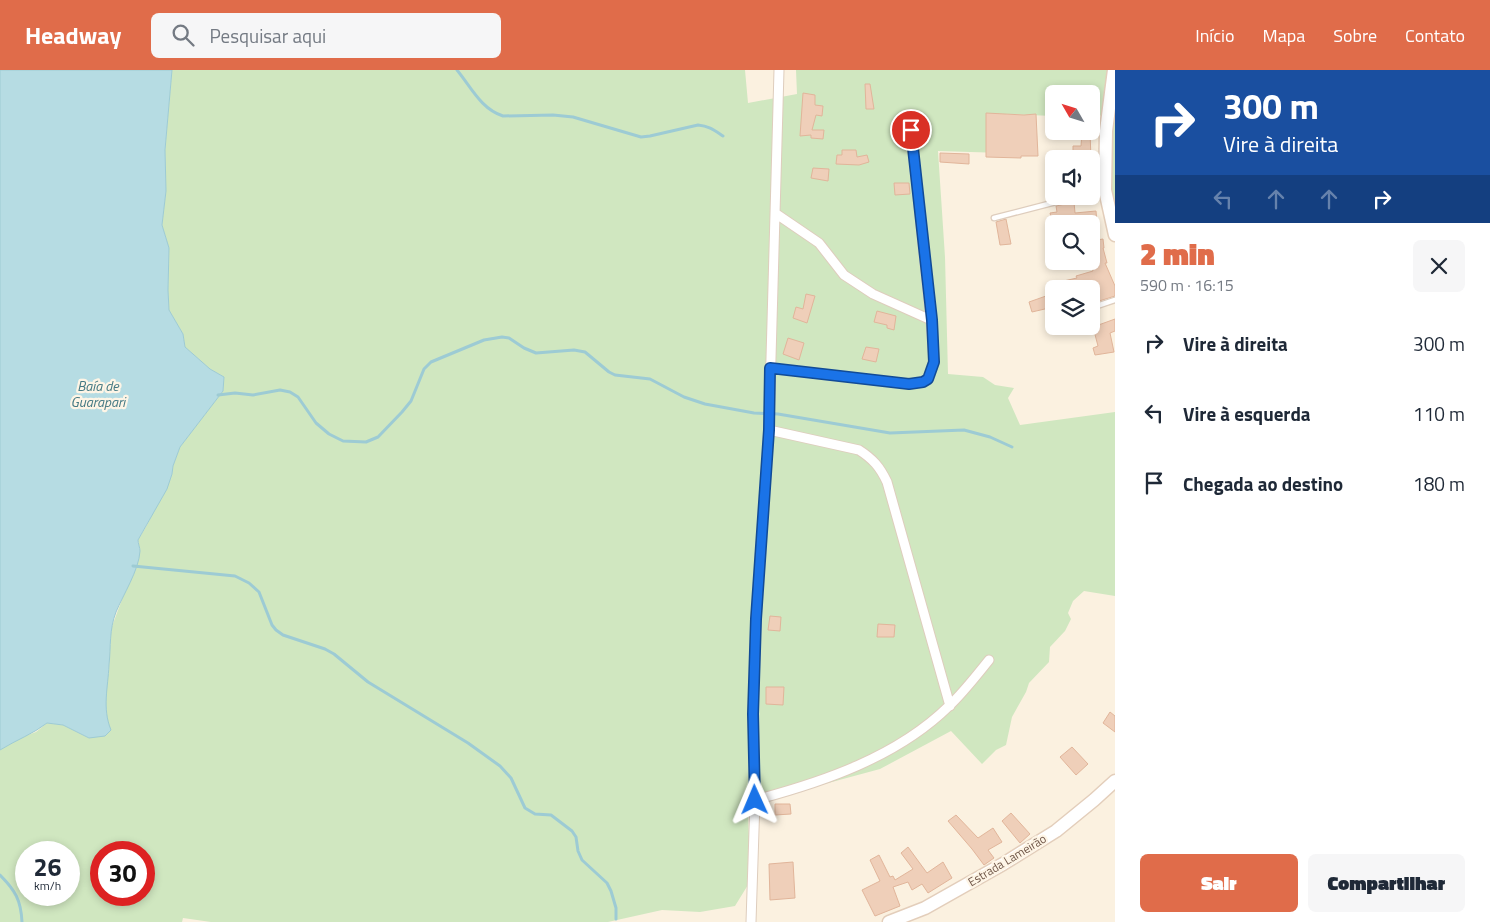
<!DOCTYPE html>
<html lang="pt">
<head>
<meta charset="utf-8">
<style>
	body { margin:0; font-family:"Titillium Web",sans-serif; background:#f6f6f7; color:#1f2937; height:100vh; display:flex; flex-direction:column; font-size:19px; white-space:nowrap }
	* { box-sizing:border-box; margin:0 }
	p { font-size:16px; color:#747a83 }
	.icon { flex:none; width:28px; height:28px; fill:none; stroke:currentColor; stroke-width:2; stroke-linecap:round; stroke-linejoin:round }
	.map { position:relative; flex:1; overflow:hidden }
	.sheet { display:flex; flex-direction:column; background:#fff; width:375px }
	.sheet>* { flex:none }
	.top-card { background:#1a4fa0; color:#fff; overflow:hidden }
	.needle { width:32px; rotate:309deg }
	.buttons { position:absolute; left:1045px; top:15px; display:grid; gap:10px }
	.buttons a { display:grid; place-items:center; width:55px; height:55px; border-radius:8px; background:#fff; box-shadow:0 2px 8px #0003; font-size:25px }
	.speed { position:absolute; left:15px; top:771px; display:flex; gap:10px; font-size:25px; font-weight:700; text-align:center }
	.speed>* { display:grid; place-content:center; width:65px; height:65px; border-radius:50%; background:#fff; box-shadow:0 2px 8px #0003; line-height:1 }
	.speed small { font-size:12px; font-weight:400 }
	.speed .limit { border:8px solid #d22; background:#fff; color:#111 }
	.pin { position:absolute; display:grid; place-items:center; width:42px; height:42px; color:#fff; margin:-21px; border:2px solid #fff; border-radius:50%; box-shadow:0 1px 5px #0007 }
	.me { position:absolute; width:55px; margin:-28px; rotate:359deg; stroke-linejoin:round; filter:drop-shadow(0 0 4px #0008) }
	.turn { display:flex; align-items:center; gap:18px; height:105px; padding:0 25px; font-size:22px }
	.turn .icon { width:65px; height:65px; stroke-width:2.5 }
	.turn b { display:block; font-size:35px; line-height:42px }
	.lanes { display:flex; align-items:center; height:48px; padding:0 25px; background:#0003; justify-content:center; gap:25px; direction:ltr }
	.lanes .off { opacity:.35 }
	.round { display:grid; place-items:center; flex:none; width:52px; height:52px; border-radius:8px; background:#f6f6f7 }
	.summary { display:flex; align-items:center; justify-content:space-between; height:85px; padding:0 25px }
	h1 { font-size:30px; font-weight:800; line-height:38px; color:#e06c4a }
	.cta { display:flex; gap:10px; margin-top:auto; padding:10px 25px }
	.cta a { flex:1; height:58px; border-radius:8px; background:#e06c4a; color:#fff; font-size:20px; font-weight:800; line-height:58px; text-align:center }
	.cta a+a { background:#f6f6f7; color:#1f2937 }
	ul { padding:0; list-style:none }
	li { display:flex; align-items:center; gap:15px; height:70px; padding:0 25px }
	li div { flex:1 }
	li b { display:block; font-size:19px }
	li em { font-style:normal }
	header { display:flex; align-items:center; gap:30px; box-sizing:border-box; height:70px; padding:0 25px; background:#e06c4a; color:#fff }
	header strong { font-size:24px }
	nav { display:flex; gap:28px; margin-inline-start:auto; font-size:18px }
	.search { width:350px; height:45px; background:#f6f6f7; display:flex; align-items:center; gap:12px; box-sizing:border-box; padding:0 18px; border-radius:8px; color:#747a83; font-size:19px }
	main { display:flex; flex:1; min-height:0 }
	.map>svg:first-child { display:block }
</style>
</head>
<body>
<header>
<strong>Headway</strong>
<div class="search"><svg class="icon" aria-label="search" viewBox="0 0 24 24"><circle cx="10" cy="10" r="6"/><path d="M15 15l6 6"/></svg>Pesquisar aqui</div>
<nav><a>Início</a><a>Mapa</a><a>Sobre</a><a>Contato</a></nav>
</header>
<main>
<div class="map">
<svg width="1115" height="852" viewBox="0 0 1115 852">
	<rect width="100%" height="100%" fill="#fbf1e0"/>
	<path fill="#d0e7c0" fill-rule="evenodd" d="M172,0H745L748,33L797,24L796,0H1115V138L1110,107L1108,45L1091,46V24H1054V46L1006,44L1003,83L938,81L945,187L948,304L983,307L995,315L1014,318L1008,328L1020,355L1115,342V526L1084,521L1073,531L1068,543L1071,549L1065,561L1050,577L1049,592L1029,613L1026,622L1012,647L1006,675L996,680L982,694L951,661L880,699L806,719L768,726L747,724L751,810L735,836L700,842L662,840L608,852H211L183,848L182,852H0V680L19,668L36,662L47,653L63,655L89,668L107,649L105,626L109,597L111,559L140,481L138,470L147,455L172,404L173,396L180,377L223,321L224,307L210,299L185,277L183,264L169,240L168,220L169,178L162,155L166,121L165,80ZM26,782H69V825H26ZM101,782H144V825H101Z"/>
	<path fill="#b6dce3" stroke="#9dcbd4" d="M0,0H172L165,80L166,121L162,155L169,178L168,220L169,240L183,264L185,277L210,299L224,307L223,321L180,377L173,396L172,404L167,419L138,470C138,473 140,478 140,481C139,500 123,525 116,542C109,560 111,576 109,595C108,618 102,638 111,660L105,666L89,668L63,655L47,653C33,664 16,670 0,680Z"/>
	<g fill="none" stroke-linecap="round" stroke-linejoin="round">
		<path stroke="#9dcbd4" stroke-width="3" d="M457,0C471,17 481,39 503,46L553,45L573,47L641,67L650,66L698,55C709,56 714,60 723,66
			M218,325L235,323L253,325L280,320L290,322L298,327L316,353L329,364L343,371L366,372L378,367L402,342L411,331L424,299L431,292L484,270L502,267L509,268L524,278L536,283L574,280L585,282L609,302L615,305L650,309L684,327L705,334L754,343L778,344L890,363L964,360L990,367L1012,377
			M133,496L235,506L249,513L259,522L272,555L276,560L283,565L325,579L334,584L368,612L468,673L500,696L511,708L525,738L535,744L551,745L572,761L576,767L578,781L582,790L607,813L611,821L616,838V849
			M0,805C15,820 21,830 22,852"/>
	</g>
	<path fill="#efcfb9" stroke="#e1b59a" d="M865,14H870L874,39H866Z
		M803,23L815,25V35L823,36L822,46L816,45L812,60H824L823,69L811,68V65L800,66Z
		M986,43L1024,45L1036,44L1038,86H1021V88L986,87Z
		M1082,62H1090L1091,89H1073V76H1081Z
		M842,80H856L857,87L867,85L869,92L859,95L836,94L837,85H842Z
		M940,83L969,84V94L940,92Z
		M813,98L829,99L828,111L811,108Z
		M894,113H909L910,124L895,125Z
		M1074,132L1075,143L1096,141L1097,154H1053L1050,143L1057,142L1056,136Z
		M1006,149L1011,174L1000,175L996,152Z
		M1103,169L1104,178H1103L1107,193H1105L1115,216V226L1096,232L1092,219H1061L1059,212L1077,208L1076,206L1093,201L1090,191L1091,171Z
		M806,224L815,226L807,253L793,248L796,237L803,239Z
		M1046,226L1049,238L1032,242L1029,232Z
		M877,241L896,246L894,260L887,258V255L874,252Z
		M1115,249V261L1110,263L1114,282L1095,285L1093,278L1098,276L1093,257Z
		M788,268L804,273L799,290L783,284Z
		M866,277L879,279L876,292L862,289Z
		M770,546L781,547L780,561L768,560Z
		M878,554L895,555L894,567H877Z
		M766,617H784L783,635L766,634Z
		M1110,642L1115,646V662L1103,653Z
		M1072,677L1088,694L1076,705L1060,687Z
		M775,734H790L791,744L775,745Z
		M1011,743L1030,764L1020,773L1002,751Z
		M956,745L978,768L993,758L1002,772L988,780L994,788L984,795L972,779L948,751Z
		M908,777L927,803L943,792L952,808L928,823L922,814L912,820L908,812L893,817L900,836L875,846L862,820L880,811L870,790L879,785L890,807L893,806L895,810L913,799L901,783Z
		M793,792L795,828L770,830L769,794Z"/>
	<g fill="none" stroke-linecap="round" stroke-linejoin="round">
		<g stroke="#decdbd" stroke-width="7">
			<path id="lane" d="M1091,123L1104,120
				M994,148L1079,126
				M1091,238L1115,230"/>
		</g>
		<g stroke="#decdbd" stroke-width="11">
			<path id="street" d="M775,143L819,173L844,205L873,224L931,250
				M770,298L909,314L923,312L928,309L934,292L931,250L911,60
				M769,360L859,380C873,389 880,397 887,412L950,636
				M755,730C823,712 897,687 949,636C963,623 976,606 989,590
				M751,852L755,730L753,644L756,549L769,360L779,0"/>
		</g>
		<g stroke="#e3cebb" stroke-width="15">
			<path id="secondary" d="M1114,0L1106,61L1105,120L1115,165
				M889,852L925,838L1003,794L1056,761L1094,730L1115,711"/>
		</g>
		<use href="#lane" stroke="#fff" stroke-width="4.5"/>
		<use href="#street" stroke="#fff" stroke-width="9"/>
		<use href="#secondary" stroke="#fff" stroke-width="12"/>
	</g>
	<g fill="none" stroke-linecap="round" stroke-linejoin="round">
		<g stroke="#114b97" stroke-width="12">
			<path id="route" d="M755,730L753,644L756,549L769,360L770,298L909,314L923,312L928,309L934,292L932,250L911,60"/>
		</g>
		<use href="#route" stroke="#1a73e8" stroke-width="9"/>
	</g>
	<g text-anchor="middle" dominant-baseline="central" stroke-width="4.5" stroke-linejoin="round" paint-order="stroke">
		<g font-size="12" fill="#705749" stroke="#fef5e6">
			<text transform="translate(1007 790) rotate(-31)">Estrada Lameirão</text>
		</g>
		<g font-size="14" font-style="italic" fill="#447983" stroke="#fef5e6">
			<text x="98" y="315">Baía de<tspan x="98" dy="16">Guarapari</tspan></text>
		</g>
	</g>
</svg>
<div class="buttons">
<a><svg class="needle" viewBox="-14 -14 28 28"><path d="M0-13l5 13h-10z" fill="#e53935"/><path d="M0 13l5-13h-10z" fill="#747a83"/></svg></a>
<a><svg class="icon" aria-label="sound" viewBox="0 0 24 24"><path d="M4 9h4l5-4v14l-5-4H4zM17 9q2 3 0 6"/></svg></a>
<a><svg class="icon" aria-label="search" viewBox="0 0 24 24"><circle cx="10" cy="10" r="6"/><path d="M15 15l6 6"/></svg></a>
<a><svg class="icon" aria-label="layers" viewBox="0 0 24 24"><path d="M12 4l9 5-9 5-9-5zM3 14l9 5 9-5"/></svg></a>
</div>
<div class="speed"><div>26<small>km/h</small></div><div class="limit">30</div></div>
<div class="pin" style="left:911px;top:60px;background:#d93025"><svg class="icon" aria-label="arrive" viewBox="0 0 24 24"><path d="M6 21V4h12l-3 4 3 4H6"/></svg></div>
<svg class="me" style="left:755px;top:730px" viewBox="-20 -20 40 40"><path d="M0-17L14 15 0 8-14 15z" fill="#1a73e8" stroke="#fff" stroke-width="4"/></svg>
</div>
<section class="sheet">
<div class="top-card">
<div class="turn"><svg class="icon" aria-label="right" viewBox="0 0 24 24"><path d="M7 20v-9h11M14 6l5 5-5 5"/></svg><div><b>300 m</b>Vire à direita</div></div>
<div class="lanes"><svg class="icon off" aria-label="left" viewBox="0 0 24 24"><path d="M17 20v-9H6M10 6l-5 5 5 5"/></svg><svg class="icon off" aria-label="ahead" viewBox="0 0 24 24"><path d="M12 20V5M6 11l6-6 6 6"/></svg><svg class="icon off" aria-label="ahead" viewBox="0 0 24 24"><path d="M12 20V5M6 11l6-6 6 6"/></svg><svg class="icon" aria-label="right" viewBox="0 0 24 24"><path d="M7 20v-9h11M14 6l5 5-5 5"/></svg></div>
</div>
<div class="summary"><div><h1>2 min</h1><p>590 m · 16:15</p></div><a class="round"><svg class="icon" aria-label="close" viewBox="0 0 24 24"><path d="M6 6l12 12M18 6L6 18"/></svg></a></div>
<ul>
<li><svg class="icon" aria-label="right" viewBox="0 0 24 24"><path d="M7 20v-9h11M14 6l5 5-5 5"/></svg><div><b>Vire à direita</b></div><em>300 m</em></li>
<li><svg class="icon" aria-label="left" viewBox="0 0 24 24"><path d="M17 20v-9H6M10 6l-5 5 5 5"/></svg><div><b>Vire à esquerda</b></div><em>110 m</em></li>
<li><svg class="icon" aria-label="arrive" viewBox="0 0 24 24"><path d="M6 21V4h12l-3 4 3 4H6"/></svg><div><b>Chegada ao destino</b></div><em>180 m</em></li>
</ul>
<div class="cta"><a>Sair</a><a>Compartilhar</a></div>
</section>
</main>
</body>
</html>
